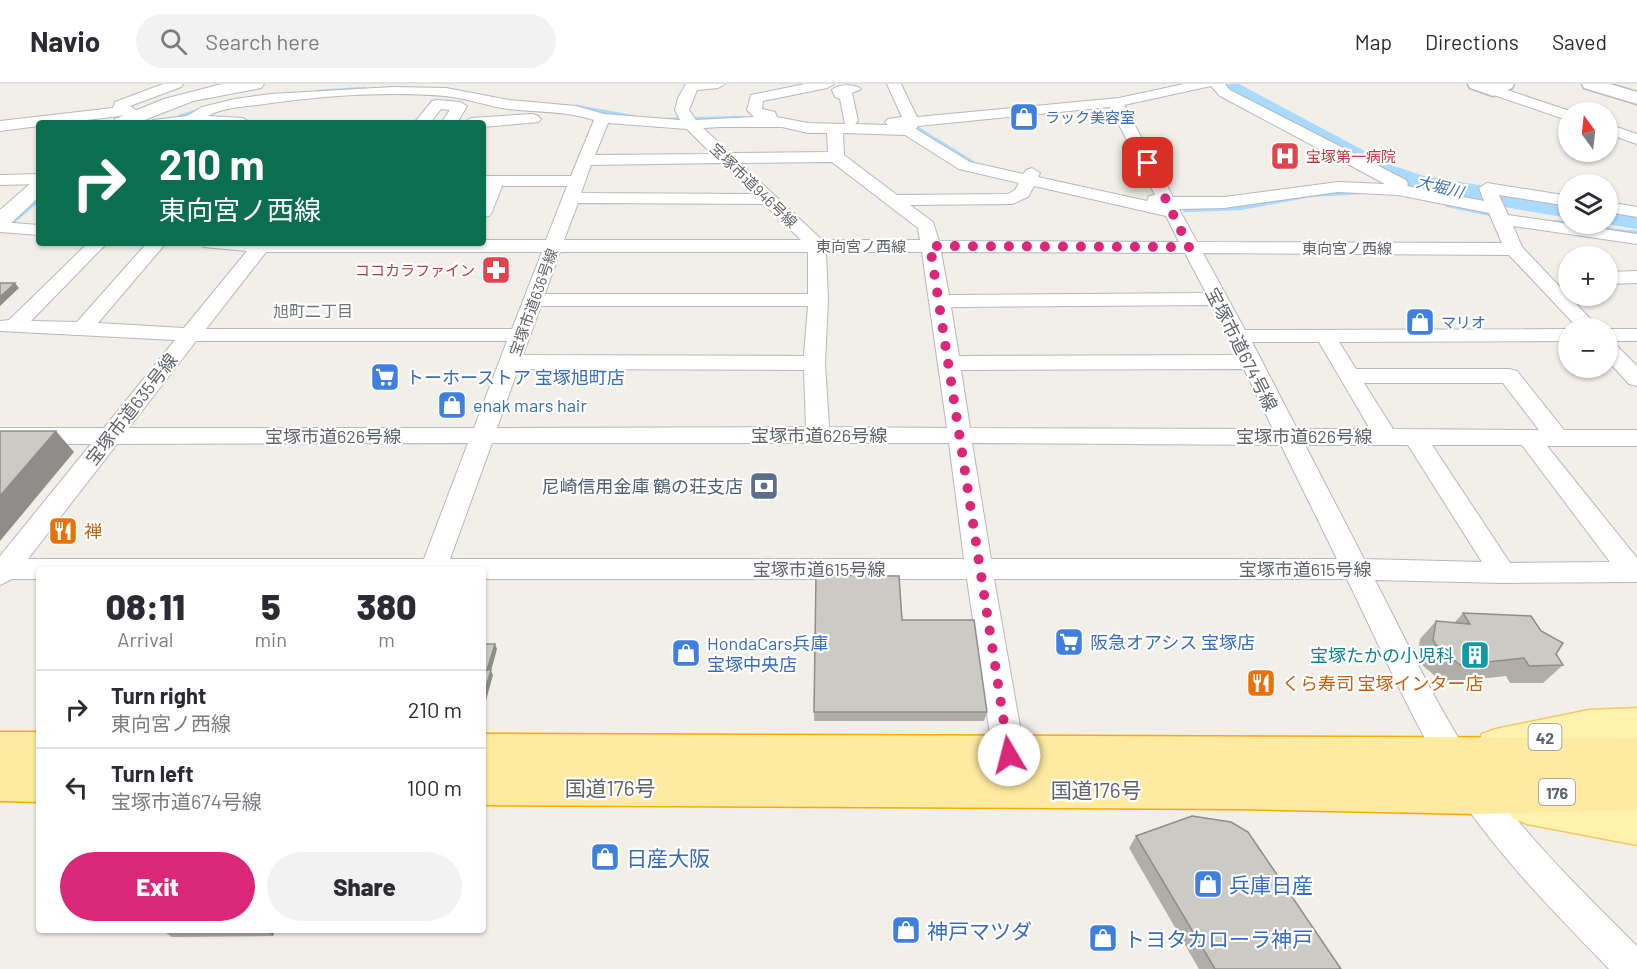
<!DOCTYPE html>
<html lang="en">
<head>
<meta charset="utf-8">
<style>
	body { margin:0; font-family:Barlow,"Noto Sans JP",sans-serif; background:#f2f2f3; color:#2b2b33; height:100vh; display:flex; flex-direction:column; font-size:22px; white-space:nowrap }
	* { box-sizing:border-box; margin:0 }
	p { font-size:20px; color:#7c7c81 }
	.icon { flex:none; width:33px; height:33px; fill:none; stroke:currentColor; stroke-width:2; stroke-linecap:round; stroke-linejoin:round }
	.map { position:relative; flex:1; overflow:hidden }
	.panel { position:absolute; left:36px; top:483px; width:450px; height:366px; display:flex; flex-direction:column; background:#fff; border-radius:6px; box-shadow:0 2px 4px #0004 }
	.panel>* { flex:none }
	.banner { position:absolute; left:36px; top:36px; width:450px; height:126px; border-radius:6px; box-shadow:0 2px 4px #0004; background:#0b6e4f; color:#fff; overflow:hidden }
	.needle { width:39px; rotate:345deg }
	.fabs { position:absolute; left:1558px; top:18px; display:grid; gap:12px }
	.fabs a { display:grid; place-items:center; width:60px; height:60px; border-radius:50%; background:#fff; box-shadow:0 2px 4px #0004; font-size:30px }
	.pin { position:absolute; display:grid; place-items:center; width:51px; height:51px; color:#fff; margin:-26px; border-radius:12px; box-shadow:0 3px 9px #0006 }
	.me { position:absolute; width:66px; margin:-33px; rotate:352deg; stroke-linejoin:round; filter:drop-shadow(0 0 4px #0008) }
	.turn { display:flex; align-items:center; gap:21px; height:126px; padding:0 24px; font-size:27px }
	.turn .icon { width:78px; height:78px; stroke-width:2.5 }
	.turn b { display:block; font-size:42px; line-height:51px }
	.eta { display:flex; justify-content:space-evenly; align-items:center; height:102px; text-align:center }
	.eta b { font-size:36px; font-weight:800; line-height:42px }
	.button { display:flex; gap:12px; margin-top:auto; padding:12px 24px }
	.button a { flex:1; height:69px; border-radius:36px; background:#db2777; color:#fff; font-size:24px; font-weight:800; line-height:69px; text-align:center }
	.button a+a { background:#f2f2f3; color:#2b2b33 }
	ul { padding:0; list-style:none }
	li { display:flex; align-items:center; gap:18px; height:78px; padding:0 24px; border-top:2px solid #e1e1e2 }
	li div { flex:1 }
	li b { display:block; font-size:22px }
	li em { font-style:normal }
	header { display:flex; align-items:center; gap:36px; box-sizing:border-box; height:84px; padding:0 30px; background:#fff; border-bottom:2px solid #e1e1e2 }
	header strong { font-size:28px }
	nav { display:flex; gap:33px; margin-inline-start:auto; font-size:21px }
	.search { width:420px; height:54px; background:#f2f2f3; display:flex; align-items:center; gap:15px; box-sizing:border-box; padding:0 21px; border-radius:33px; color:#7c7c81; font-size:22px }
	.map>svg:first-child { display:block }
</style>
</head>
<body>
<header>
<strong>Navio</strong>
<div class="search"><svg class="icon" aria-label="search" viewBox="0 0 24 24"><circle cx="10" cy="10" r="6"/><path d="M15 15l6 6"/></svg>Search here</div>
<nav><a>Map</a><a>Directions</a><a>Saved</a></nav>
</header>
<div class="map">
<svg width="1637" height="885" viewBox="0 0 1637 885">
	<rect width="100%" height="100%" fill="#f1efe8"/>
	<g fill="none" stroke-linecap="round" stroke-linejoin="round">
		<path stroke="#aadaff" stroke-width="4.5" d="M319,8L364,5
			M576,23L632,33
			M180,33L201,26
			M667,36L742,34
			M907,41L916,44L979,83
			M1448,121L1491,130
			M1185,126L1240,124L1310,111L1360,108
			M1555,138L1637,150
			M11,139L39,115"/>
		<path stroke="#aadaff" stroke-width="6" d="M1629,149L1637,150"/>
		<path fill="#aadaff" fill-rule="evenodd" d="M1215,0H1239L1391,81L1424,92L1569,116V134L1419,109L1371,93L1221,10Z
			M1608,122L1637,127V145L1606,140H1608Z"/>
		<g stroke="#b5b8bc" stroke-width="2">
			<path id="minor" d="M163,0H183L181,3L130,22L137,27L135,30L63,39H39V42L0,47V37L113,24L115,18Z
				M686,0H725L718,4L697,6L689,26L696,36L754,33L747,26L751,11L805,0H834L827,4L763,17L762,25L775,28L777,33L808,39L845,40L840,15L835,13L832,6C838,0 855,0 861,5L852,9L858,37L855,40L887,41L885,38L888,35L902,33L887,0H901L917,33L1119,14L1184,0H1225L1230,6L1406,96L1408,100L1407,102L1484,117L1479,104L1487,99L1569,112V122L1499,111L1508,131L1637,150V160L1513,142L1522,163L1599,244H1578L1509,171L1203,169L1245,246L1569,245V257L1339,258L1356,285H1509L1517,287L1564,346H1637V362H1547L1637,474V498L1503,499L1375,496C1410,564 1443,637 1489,700C1532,759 1585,810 1637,862V885H1609C1558,832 1507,781 1465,721C1418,651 1384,571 1347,495H994L1025,671L1020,681L1009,685L998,681L993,671L967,495H483V486H39V495H12L0,501V472L91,360H0V344H104L175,256L0,247V237L9,236L88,159H107L31,237L77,238L147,159H166L98,239L184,244L247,167L204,163L201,159H483V156H546L567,102H502L492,128L489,132L483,133V108L485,102H483V92H571L594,36C566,27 537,28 508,25C487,22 466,14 445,12C383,7 318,12 257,21C241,23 222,24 208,32L243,34L251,39H150L153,36L187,32L202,23L235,15L271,10L393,3L446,4L509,16L576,22L604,30L680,36L675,26L678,14ZM1211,2L1220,12L1385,100L1338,98L1224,113H1173L1124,21ZM1110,23L1155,111L1149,112L1147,117L1038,93L1040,89L1032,84L1026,86L1023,90L970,78L916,45L918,42ZM608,39L687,45L712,70L595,71ZM721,43H782L808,49H827L828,68L730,69L703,44ZM843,49L905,51L959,85L1019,99L1015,106L1008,110L897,111L844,71ZM832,78L918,144L920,156H822L740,79ZM722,79L753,110L581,109L591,81ZM1034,102L1166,132L1179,158L939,157L933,138L910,121L1012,120L1028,113ZM1338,108L1398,111L1489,129L1502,159L1197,158L1179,125L1224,124ZM578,119L764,120L801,156H564ZM266,168H542L512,245H206ZM560,168H808V210H545ZM826,168H922L947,344L829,343L825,279L828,216ZM941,168L1185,169L1206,209L949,211ZM1212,221L1237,271L959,272L951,223ZM541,222H808L804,272L523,271ZM196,257H507L474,344H129ZM1252,258H1319L1370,345H1297ZM518,285L804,286L806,343L497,344ZM1244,285L1273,345L970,344L961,286ZM1364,299H1503L1539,346L1393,345ZM468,359L424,475H28L117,360ZM492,359H949L964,475H450ZM972,359L1281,361L1337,475H991ZM1305,361H1408L1482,478L1364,475ZM1432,361H1522L1610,478L1510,479Z
				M1493,2L1498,3L1573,28H1569V37L1564,35L1488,9L1486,6Z
				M437,16L460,18L467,22L457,39H441L450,26L441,25L430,39H414L432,17Z
				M533,30L538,32L541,35L538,38L483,43V39H463L471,34Z
				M1608,40L1637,50V60L1608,50Z
				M39,90V100L0,101V91Z
				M1608,118L1637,123V133L1608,128Z
				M0,138L39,141V151L0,148Z
				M1637,187V199L1608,200V188Z
				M1608,245H1637V257H1608Z
				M1608,259L1615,260L1637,282V302L1629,300L1608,277Z"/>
		</g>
		<g stroke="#b5b8bc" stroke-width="2">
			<path id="tertiary" d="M222,0H264L261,4L193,17L137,39H113L115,35L164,15Z
				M39,96V113L8,142L0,144V126L32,98Z"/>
		</g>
		<g stroke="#b6babf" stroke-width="3">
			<path id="secondary" d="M1468,0H1514L1512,4L1493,12L1470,4Z
				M1582,0H1610L1637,8V20L1584,4Z"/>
		</g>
		<g stroke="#f2c960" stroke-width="3">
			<path id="primary" d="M1637,624V660L1589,662L1496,681L1482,676L1476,663L1482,650L1496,645L1589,626Z
				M1527,700L1637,719V761L1527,740L1512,734L1506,720L1512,706Z"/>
		</g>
		<g stroke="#f9ab00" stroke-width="3">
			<path id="trunk" d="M0,648H39V718L0,717Z
				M483,650L1637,654V726L1477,730L1240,725L483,721Z"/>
		</g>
		<use href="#minor" fill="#fff" fill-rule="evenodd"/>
		<use href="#tertiary" fill="#fff" fill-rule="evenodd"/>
		<use href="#secondary" fill="#fff" fill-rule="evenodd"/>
		<use href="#primary" fill="#fff2af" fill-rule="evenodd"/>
		<use href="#trunk" fill="#feeaa1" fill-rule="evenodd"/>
	</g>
	<path fill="#afaea9" d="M816,491L902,536L987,628L984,637H814Z
		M1463,529L1556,570L1563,581L1543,599H1510L1506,592L1443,599L1420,579L1417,574L1420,555L1436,537L1454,539Z
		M1136,752L1341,885H1199L1129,764Z
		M162,846H275L273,852L172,853Z"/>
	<path fill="#8f8d8a" d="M15,199L19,204L0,222V213Z
		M56,347L74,368L0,457V412Z
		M495,560L497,565L491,587L493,591L483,627V613L487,586Z
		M265,846H275L273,852Z"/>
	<path fill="#cccac5" stroke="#8f8d8a" stroke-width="1.5" d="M0,199H15L0,213Z
		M0,347H56L0,412Z
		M816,491L899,492L902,536H974L987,628H814Z
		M1463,529L1531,532L1541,547L1563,559L1556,570L1563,581L1529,582L1524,574L1460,581L1436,561L1433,556L1436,537L1470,540Z
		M483,560H495L487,586H491L483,613Z
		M1192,732L1231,738L1248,748L1341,885H1215L1136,752Z"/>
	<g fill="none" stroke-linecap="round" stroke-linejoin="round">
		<path stroke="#db2777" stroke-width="10" stroke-dasharray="0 18" d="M1009,671L930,162L1189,163L1148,79"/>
	</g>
	<defs>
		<g id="shop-square" transform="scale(1.5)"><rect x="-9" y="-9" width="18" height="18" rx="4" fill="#3f7fe0" stroke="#fff"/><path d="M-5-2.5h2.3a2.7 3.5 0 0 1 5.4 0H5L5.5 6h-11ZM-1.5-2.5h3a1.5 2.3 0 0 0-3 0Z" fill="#fff"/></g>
		<g id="hospital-square" transform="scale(1.5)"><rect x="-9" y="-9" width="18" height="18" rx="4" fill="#e0444e" stroke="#fff"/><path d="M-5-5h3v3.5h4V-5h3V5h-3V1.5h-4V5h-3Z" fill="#fff"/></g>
		<g id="pharmacy-square" transform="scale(1.5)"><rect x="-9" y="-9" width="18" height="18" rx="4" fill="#e0444e" stroke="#fff"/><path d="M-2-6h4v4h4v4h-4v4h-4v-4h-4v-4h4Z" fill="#fff"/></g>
		<g id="supermarket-square" transform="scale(1.5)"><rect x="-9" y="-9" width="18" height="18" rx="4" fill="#3f7fe0" stroke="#fff"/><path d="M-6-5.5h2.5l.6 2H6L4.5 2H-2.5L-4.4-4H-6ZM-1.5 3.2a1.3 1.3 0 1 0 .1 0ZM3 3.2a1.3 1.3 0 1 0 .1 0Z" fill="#fff"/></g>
		<g id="bank-square" transform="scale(1.5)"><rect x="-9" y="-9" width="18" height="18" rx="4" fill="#5c6f8a" stroke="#fff"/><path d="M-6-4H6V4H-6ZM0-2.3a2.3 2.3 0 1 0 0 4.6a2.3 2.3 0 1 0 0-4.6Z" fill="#fff"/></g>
		<g id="restaurant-square" transform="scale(1.5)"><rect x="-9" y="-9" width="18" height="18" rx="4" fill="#e8710a" stroke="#fff"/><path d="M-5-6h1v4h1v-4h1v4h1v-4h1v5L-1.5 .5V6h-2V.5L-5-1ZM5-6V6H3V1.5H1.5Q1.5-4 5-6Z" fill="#fff"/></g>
		<g id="building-square" transform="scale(1.5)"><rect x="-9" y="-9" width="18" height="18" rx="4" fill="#0f9aa8" stroke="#fff"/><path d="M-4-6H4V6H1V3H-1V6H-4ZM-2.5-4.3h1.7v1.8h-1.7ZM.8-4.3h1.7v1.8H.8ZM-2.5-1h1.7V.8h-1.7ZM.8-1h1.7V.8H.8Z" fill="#fff"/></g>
	</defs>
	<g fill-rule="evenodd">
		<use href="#shop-square" x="1024" y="33"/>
		<use href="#hospital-square" x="1285" y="72"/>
		<use href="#pharmacy-square" x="496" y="186"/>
		<use href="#shop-square" x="1420" y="238"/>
		<use href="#supermarket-square" x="385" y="293"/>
		<use href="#shop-square" x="452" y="321"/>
		<use href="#bank-square" x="764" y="402"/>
		<use href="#restaurant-square" x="63" y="447"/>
		<use href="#supermarket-square" x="1069" y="558"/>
		<use href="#shop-square" x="686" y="569"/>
		<use href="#building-square" x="1475" y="571"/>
		<use href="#restaurant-square" x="1261" y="599"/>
		<use href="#shop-square" x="605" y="773"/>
		<use href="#shop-square" x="1208" y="800"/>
		<use href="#shop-square" x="906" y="846"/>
		<use href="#shop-square" x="1103" y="854"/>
	</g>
	<g text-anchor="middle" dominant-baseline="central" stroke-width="4.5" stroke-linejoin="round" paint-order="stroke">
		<g font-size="15" fill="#366cbe" stroke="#fff" text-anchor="start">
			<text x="1045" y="33">ラック美容室</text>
			<text x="1441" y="238">マリオ</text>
		</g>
		<g font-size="15" fill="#be3a42" stroke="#fff" text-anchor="start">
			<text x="1306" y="72">宝塚第一病院</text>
			<text x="475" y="186" text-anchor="end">ココカラファイン</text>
		</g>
		<g font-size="15" fill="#5f6368" stroke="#fff">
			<text transform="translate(754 101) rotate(44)">宝塚市道946号線</text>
			<text x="861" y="162">東向宮ノ西線</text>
			<text x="1347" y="164">東向宮ノ西線</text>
			<text transform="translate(533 218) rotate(-70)">宝塚市道636号線</text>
		</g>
		<g font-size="16" font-style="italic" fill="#4174aa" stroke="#fff">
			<text transform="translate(1440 102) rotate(14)">大堀川</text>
		</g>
		<g font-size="16" fill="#70757a" stroke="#fff">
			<text x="313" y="226">旭町二丁目</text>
		</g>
		<g fill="#fff" stroke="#8f9295" stroke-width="1.5">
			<rect x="1528.5" y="640" width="33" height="26" rx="4.5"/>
			<rect x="1539" y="695" width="36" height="26" rx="4.5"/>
		</g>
		<g font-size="16" font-weight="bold" fill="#5f6368">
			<text x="1545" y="653">42</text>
			<text x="1557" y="708">176</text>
		</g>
		<g font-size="18" fill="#5f6368" stroke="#fff">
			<text transform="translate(1242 265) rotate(63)">宝塚市道674号線</text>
			<text transform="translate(131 325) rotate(-52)">宝塚市道635号線</text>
			<text x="819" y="351">宝塚市道626号線</text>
			<text x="333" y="352">宝塚市道626号線</text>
			<text x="1304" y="352">宝塚市道626号線</text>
			<text x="819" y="485">宝塚市道615号線</text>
			<text x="1305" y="485">宝塚市道615号線</text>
		</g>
		<g font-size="18" fill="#366cbe" stroke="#fff" text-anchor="start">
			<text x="406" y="293">トーホーストア 宝塚旭町店</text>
			<text x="473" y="321">enak mars hair</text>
			<text x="1090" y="558">阪急オアシス 宝塚店</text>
			<text x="707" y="559">HondaCars兵庫<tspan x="707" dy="21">宝塚中央店</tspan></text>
		</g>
		<g font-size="18" fill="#4e5e75" stroke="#fff" text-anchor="end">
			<text x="743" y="402">尼崎信用金庫 鶴の荘支店</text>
		</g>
		<g font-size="18" fill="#c56008" stroke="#fff" text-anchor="start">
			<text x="84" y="447">禅</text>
			<text x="1282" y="599">くら寿司 宝塚インター店</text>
		</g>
		<g font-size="18" fill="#0d838f" stroke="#fff" text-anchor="end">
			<text x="1454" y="571">宝塚たかの小児科</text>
		</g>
		<g font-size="21" fill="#5f6368" stroke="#fff">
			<text x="610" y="703">国道176号</text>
			<text x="1096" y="705">国道176号</text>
		</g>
		<g font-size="21" fill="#366cbe" stroke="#fff" text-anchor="start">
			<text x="626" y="773">日産大阪</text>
			<text x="1229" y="800">兵庫日産</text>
			<text x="927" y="846">神戸マツダ</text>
			<text x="1124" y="854">トヨタカローラ神戸</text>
		</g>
	</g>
</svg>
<div class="fabs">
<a><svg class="needle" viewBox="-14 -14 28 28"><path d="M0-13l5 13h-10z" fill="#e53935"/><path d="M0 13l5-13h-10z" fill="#7c7c81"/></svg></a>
<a><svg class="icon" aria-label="layers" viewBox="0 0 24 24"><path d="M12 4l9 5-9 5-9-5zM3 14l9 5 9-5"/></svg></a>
<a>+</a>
<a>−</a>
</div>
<div class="pin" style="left:1148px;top:79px;background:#d93025"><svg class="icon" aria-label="arrive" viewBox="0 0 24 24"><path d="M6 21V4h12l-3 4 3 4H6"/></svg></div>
<svg class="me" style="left:1009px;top:671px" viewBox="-20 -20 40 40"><circle r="19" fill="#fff"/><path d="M0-13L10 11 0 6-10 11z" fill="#db2777"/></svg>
<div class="banner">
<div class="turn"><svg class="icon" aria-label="right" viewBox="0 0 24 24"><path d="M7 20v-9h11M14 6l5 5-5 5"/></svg><div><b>210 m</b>東向宮ノ西線</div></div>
</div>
<section class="panel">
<div class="eta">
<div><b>08:11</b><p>Arrival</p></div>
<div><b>5</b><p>min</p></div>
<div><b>380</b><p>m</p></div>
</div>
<ul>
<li><svg class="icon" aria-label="right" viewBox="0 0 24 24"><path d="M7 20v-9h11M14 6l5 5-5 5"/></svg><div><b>Turn right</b><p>東向宮ノ西線</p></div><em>210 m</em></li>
<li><svg class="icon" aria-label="left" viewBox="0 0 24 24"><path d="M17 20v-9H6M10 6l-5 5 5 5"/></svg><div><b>Turn left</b><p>宝塚市道674号線</p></div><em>100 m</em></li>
</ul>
<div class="button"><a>Exit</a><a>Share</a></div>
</section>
</div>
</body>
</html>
